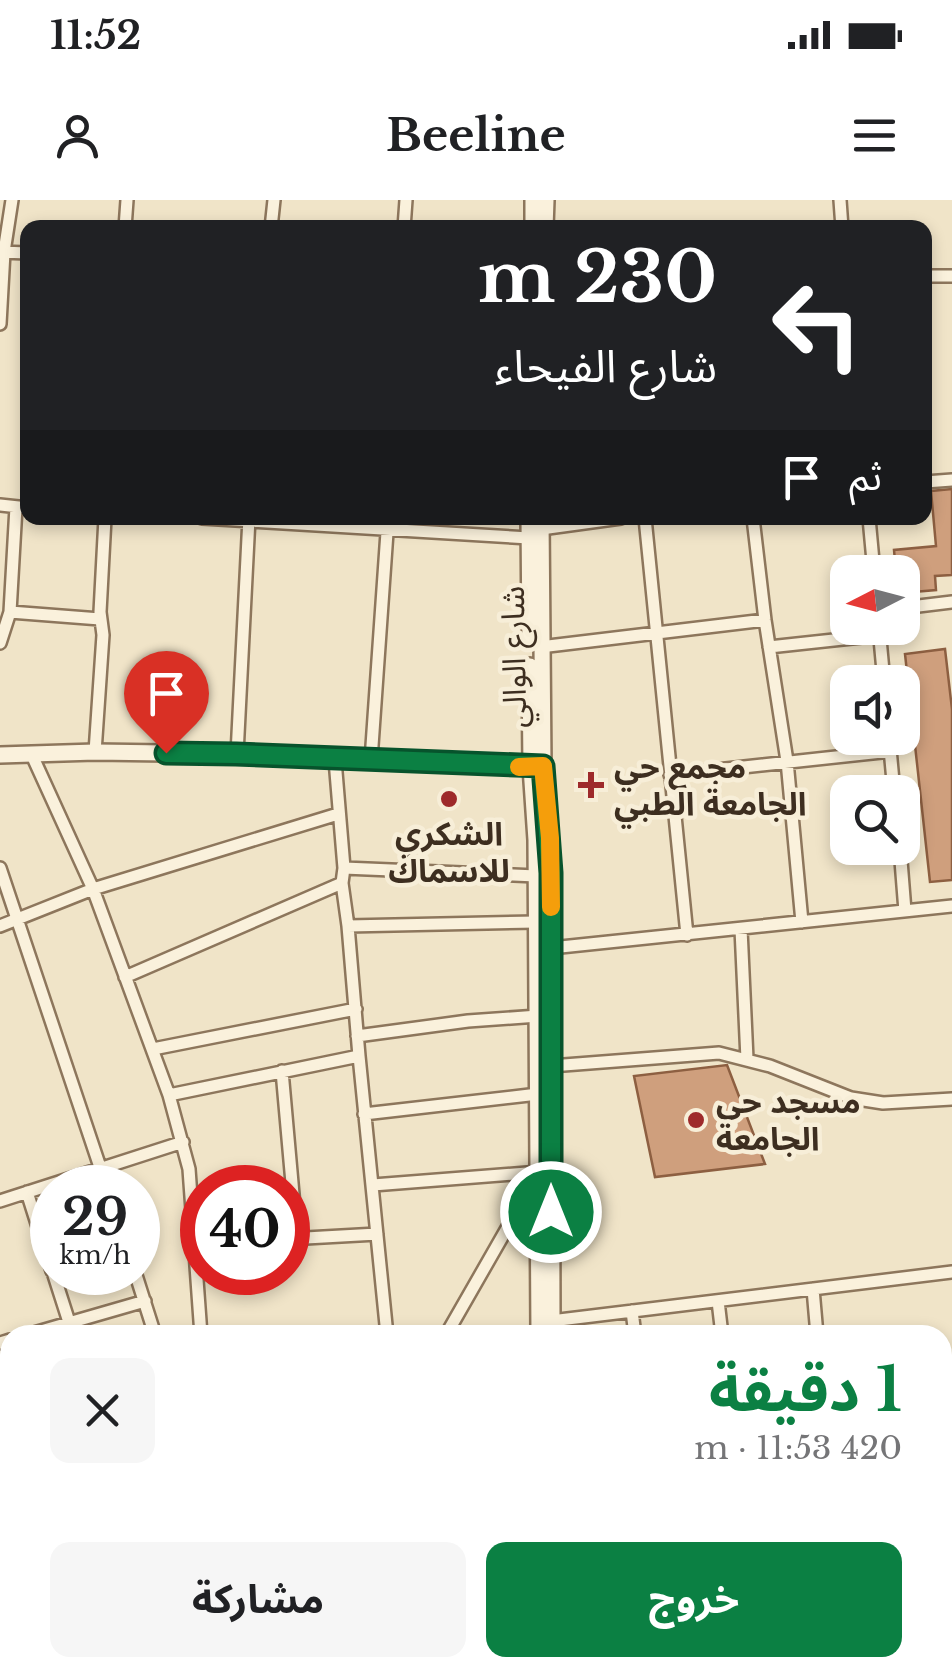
<!DOCTYPE html>
<html lang="ar">
<head>
<meta charset="utf-8">
<style>
	body { margin:0; font-family:"Libre Baskerville","Noto Sans Arabic",serif; background:#f6f6f6; color:#202124; direction:rtl; height:100vh; display:flex; flex-direction:column; font-size:38px; white-space:nowrap }
	* { box-sizing:border-box; margin:0 }
	p { font-size:32px; color:#757577 }
	.icon { flex:none; width:55px; height:55px; fill:none; stroke:currentColor; stroke-width:2; stroke-linecap:round; stroke-linejoin:round }
	.map { position:relative; flex:1; overflow:hidden; direction:ltr }
	.sheet { position:absolute; left:0px; top:1125px; width:952px; height:352px; display:flex; flex-direction:column; background:#fff; border-radius:30px 30px 0 0; box-shadow:0 5px 15px #0003; direction:rtl }
	.sheet>* { flex:none }
	.banner { position:absolute; left:20px; top:20px; width:912px; height:305px; border-radius:20px; box-shadow:0 5px 15px #0003; direction:rtl; background:#202124; color:#fff; overflow:hidden }
	.needle { width:65px; rotate:264deg }
	.buttons { position:absolute; left:830px; top:355px; display:grid; gap:20px }
	.buttons a { display:grid; place-items:center; width:90px; height:90px; border-radius:20px; background:#fff; box-shadow:0 5px 15px #0003; font-size:50px }
	.speed { position:absolute; left:30px; top:965px; display:flex; gap:20px; font-size:50px; font-weight:700; text-align:center }
	.speed>* { display:grid; place-content:center; width:130px; height:130px; border-radius:50%; background:#fff; box-shadow:0 5px 15px #0003; line-height:1 }
	.speed small { font-size:25px; font-weight:400 }
	.speed .limit { border:15px solid #d22; background:#fff; color:#111 }
	.pin { position:absolute; display:grid; place-items:center; width:85px; height:85px; color:#fff; margin:-102px -42px; border-radius:50% 50% 50% 0; rotate:-45deg; box-shadow:0 0 10px #0007 }
	.pin .icon { rotate:45deg }
	.me { position:absolute; width:110px; margin:-55px; rotate:0deg; stroke-linejoin:round; filter:drop-shadow(0 0 8px #0008) }
	.turn { display:flex; align-items:center; gap:35px; height:210px; padding:0 50px; font-size:45px }
	.turn .icon { width:130px; height:130px; stroke-width:2.5 }
	.turn b { display:block; font-size:70px; line-height:85px }
	.then { display:flex; align-items:center; height:95px; padding:0 50px; background:#0003; gap:20px; font-size:38px }
	.round { display:grid; place-items:center; flex:none; width:105px; height:105px; border-radius:20px; background:#f6f6f6 }
	.summary { display:flex; align-items:center; justify-content:space-between; height:170px; padding:0 50px }
	h1 { font-size:60px; font-weight:700; line-height:75px; color:#0b8043 }
	.cta { display:flex; gap:20px; margin-top:auto; padding:20px 50px }
	.cta a { flex:1; height:115px; border-radius:20px; background:#0b8043; color:#fff; font-size:40px; font-weight:700; line-height:115px; text-align:center }
	.cta a+a { background:#f6f6f6; color:#202124 }
	.status { display:flex; justify-content:space-between; align-items:center; height:70px; padding:0 50px; background:#fff; direction:ltr }
	.status svg { height:28px; fill:currentColor }
	header { display:flex; justify-content:space-between; align-items:center; height:130px; padding:0 50px; background:#fff; font-size:45px; font-weight:700 }
	.map>svg:first-child { display:block }
</style>
</head>
<body>
<div class="status"><b>11:52</b><svg viewBox="0 0 49 12"><path d="M0 12V9h3v3zM5 12V6h3v6zM10 12V3h3v9zM15 12V0h3v12zM26 1h20v11H26zM47 4h2v5h-2z"/></svg></div>
<header><svg class="icon" aria-label="menu" viewBox="0 0 24 24"><path d="M4 6h16M4 12h16M4 18h16"/></svg>Beeline<svg class="icon" aria-label="person" viewBox="0 0 24 24"><circle cx="12" cy="8" r="4"/><path d="M4 21q1-7 8-7t8 7"/></svg></header>
<div class="map">
<svg width="952" height="1477" viewBox="0 0 952 1477">
	<rect width="100%" height="100%" fill="#f0e4c8"/>
	<path fill="#cf9f7d" stroke="#8d5f41" stroke-width="2.5" d="M952,289V375L935,376L936,390L902,393V372H896L894,350L936,346L931,291Z
		M945,449L952,509V680L930,682L905,454Z
		M727,865L765,964L655,977L634,876Z"/>
	<g fill="none" stroke-linecap="round" stroke-linejoin="round">
		<g stroke="#8d765c" stroke-width="16">
			<path id="minor" d="M840,0L842,28
				M125,28L127,0
				M271,28L274,0
				M404,28L406,0
				M0,52L28,53
				M925,76H952
				M0,124L4,52L12,0
				M925,282L952,280
				M0,305L28,308
				M202,318L529,338
				M645,318L687,735
				M753,318L765,420L787,561L802,722
				M869,318L874,372
				M541,329L621,318
				M902,408L952,402
				M10,412L100,419
				M879,428L884,482
				M0,443L10,412L16,307
				M540,447L765,420
				M769,447L880,435
				M889,538L894,592
				M95,552L103,435L100,412L105,318
				M31,553L93,689L169,895L189,969L201,1135
				M237,554L249,318
				M335,560L344,668L342,683L348,726L359,856L387,1135
				M371,560L388,318
				M670,575L891,551
				M900,648L905,711
				M0,668L107,988
				M344,668L536,676
				M0,726L93,689L338,614
				M348,726L536,722
				M741,729L747,859
				M551,748L952,706
				M125,777L342,683
				M357,836L468,821L538,816
				M153,849L356,809
				M551,866L719,853L770,866L851,898L883,903L952,899
				M282,871L297,1039
				M169,895L359,856
				M364,914L538,894
				M373,985L539,972
				M27,992L52,1071
				M0,1001L183,942
				M288,1039L377,1034
				M53,1072L69,1122
				M135,1072L155,1135
				M813,1089L817,1135
				M718,1101L722,1135
				M632,1111L635,1135
				M551,1121L952,1072
				M27,1135L145,1101
				M446,1135L537,976
				M0,1143L10,1140
				M0,1244L10,1241
				M942,1285L952,1277
				M0,1297L10,1296
				M942,1367L952,1359
				M0,1415L10,1414
				M256,1468L257,1477
				M683,1468L684,1477
				M53,1477L140,1473
				M268,1477L275,1468
				M498,1477L501,1468
				M712,1477L723,1468
				M805,1477L817,1468"/>
		</g>
		<g stroke="#8d765c" stroke-width="20">
			<path id="tertiary" d="M533,28V0
				M545,28L546,0
				M529,318L530,438
				M541,318L543,566L551,673L552,1135
				M530,466L531,567L536,640L539,1135
				M0,555L95,552L237,554L541,567
				M539,1477V1468
				M552,1477V1468"/>
		</g>
		<use href="#minor" stroke="#faf1dc" stroke-width="11"/>
		<use href="#tertiary" stroke="#faf1dc" stroke-width="15"/>
	</g>
	<g fill="none" stroke-linecap="round" stroke-linejoin="round">
		<g stroke="#07532c" stroke-width="25">
			<path id="route" d="M166,553L236,554L543,566L551,673V1012"/>
		</g>
		<use href="#route" stroke="#0b8043" stroke-width="18"/>
		<path stroke="#f59e0b" stroke-width="18" d="M519,567L543,566L550,638L551,707"/>
	</g>
	<g fill="#9e2a2b" stroke="#f7eed8" stroke-width="4">
		<path d="M586 570h10v10h10v10h-10v10h-10v-10h-10v-10h10z"/>
		<circle cx="449" cy="599" r="10"/>
		<circle cx="696" cy="920" r="10"/>
	</g>
	<g text-anchor="middle" dominant-baseline="central" stroke-width="9" stroke-linejoin="round" paint-order="stroke">
		<g font-size="32" fill="#3d2e20" stroke="#f7eed8">
			<text transform="translate(514 457) rotate(-91)">شارع الوالي</text>
		</g>
		<g font-size="32" font-weight="bold" fill="#3d2e20" stroke="#f7eed8" text-anchor="start">
			<text x="614" y="567">مجمع حي<tspan x="614" dy="37">الجامعة الطبي</tspan></text>
			<text x="449" y="634" text-anchor="middle">الشكري<tspan x="449" dy="37">للاسماك</tspan></text>
			<text x="716" y="902">مسجد حي<tspan x="716" dy="37">الجامعة</tspan></text>
		</g>
	</g>
</svg>
<div class="buttons">
<a><svg class="needle" viewBox="-14 -14 28 28"><path d="M0-13l5 13h-10z" fill="#e53935"/><path d="M0 13l5-13h-10z" fill="#757577"/></svg></a>
<a><svg class="icon" aria-label="sound" viewBox="0 0 24 24"><path d="M4 9h4l5-4v14l-5-4H4zM17 9q2 3 0 6"/></svg></a>
<a><svg class="icon" aria-label="search" viewBox="0 0 24 24"><circle cx="10" cy="10" r="6"/><path d="M15 15l6 6"/></svg></a>
</div>
<div class="speed"><div>29<small>km/h</small></div><div class="limit">40</div></div>
<div class="pin" style="left:166px;top:553px;background:#d93025"><svg class="icon" aria-label="arrive" viewBox="0 0 24 24"><path d="M6 21V4h12l-3 4 3 4H6"/></svg></div>
<svg class="me" style="left:551px;top:1012px" viewBox="-20 -20 40 40"><circle r="17" fill="#0b8043" stroke="#fff" stroke-width="3"/><path d="M0-11L8 9 0 5-8 9z" fill="#fff"/></svg>
<div class="banner">
<div class="turn"><svg class="icon" aria-label="left" viewBox="0 0 24 24"><path d="M17 20v-9H6M10 6l-5 5 5 5"/></svg><div><b>230 m</b>شارع الفيحاء</div></div>
<div class="then">ثم<svg class="icon" aria-label="arrive" viewBox="0 0 24 24"><path d="M6 21V4h12l-3 4 3 4H6"/></svg></div>
</div>
<section class="sheet">
<div class="summary"><div><h1>1 دقيقة</h1><p>420 m · 11:53</p></div><a class="round"><svg class="icon" aria-label="close" viewBox="0 0 24 24"><path d="M6 6l12 12M18 6L6 18"/></svg></a></div>
<div class="cta"><a>خروج</a><a>مشاركة</a></div>
</section>
</div>
</body>
</html>
